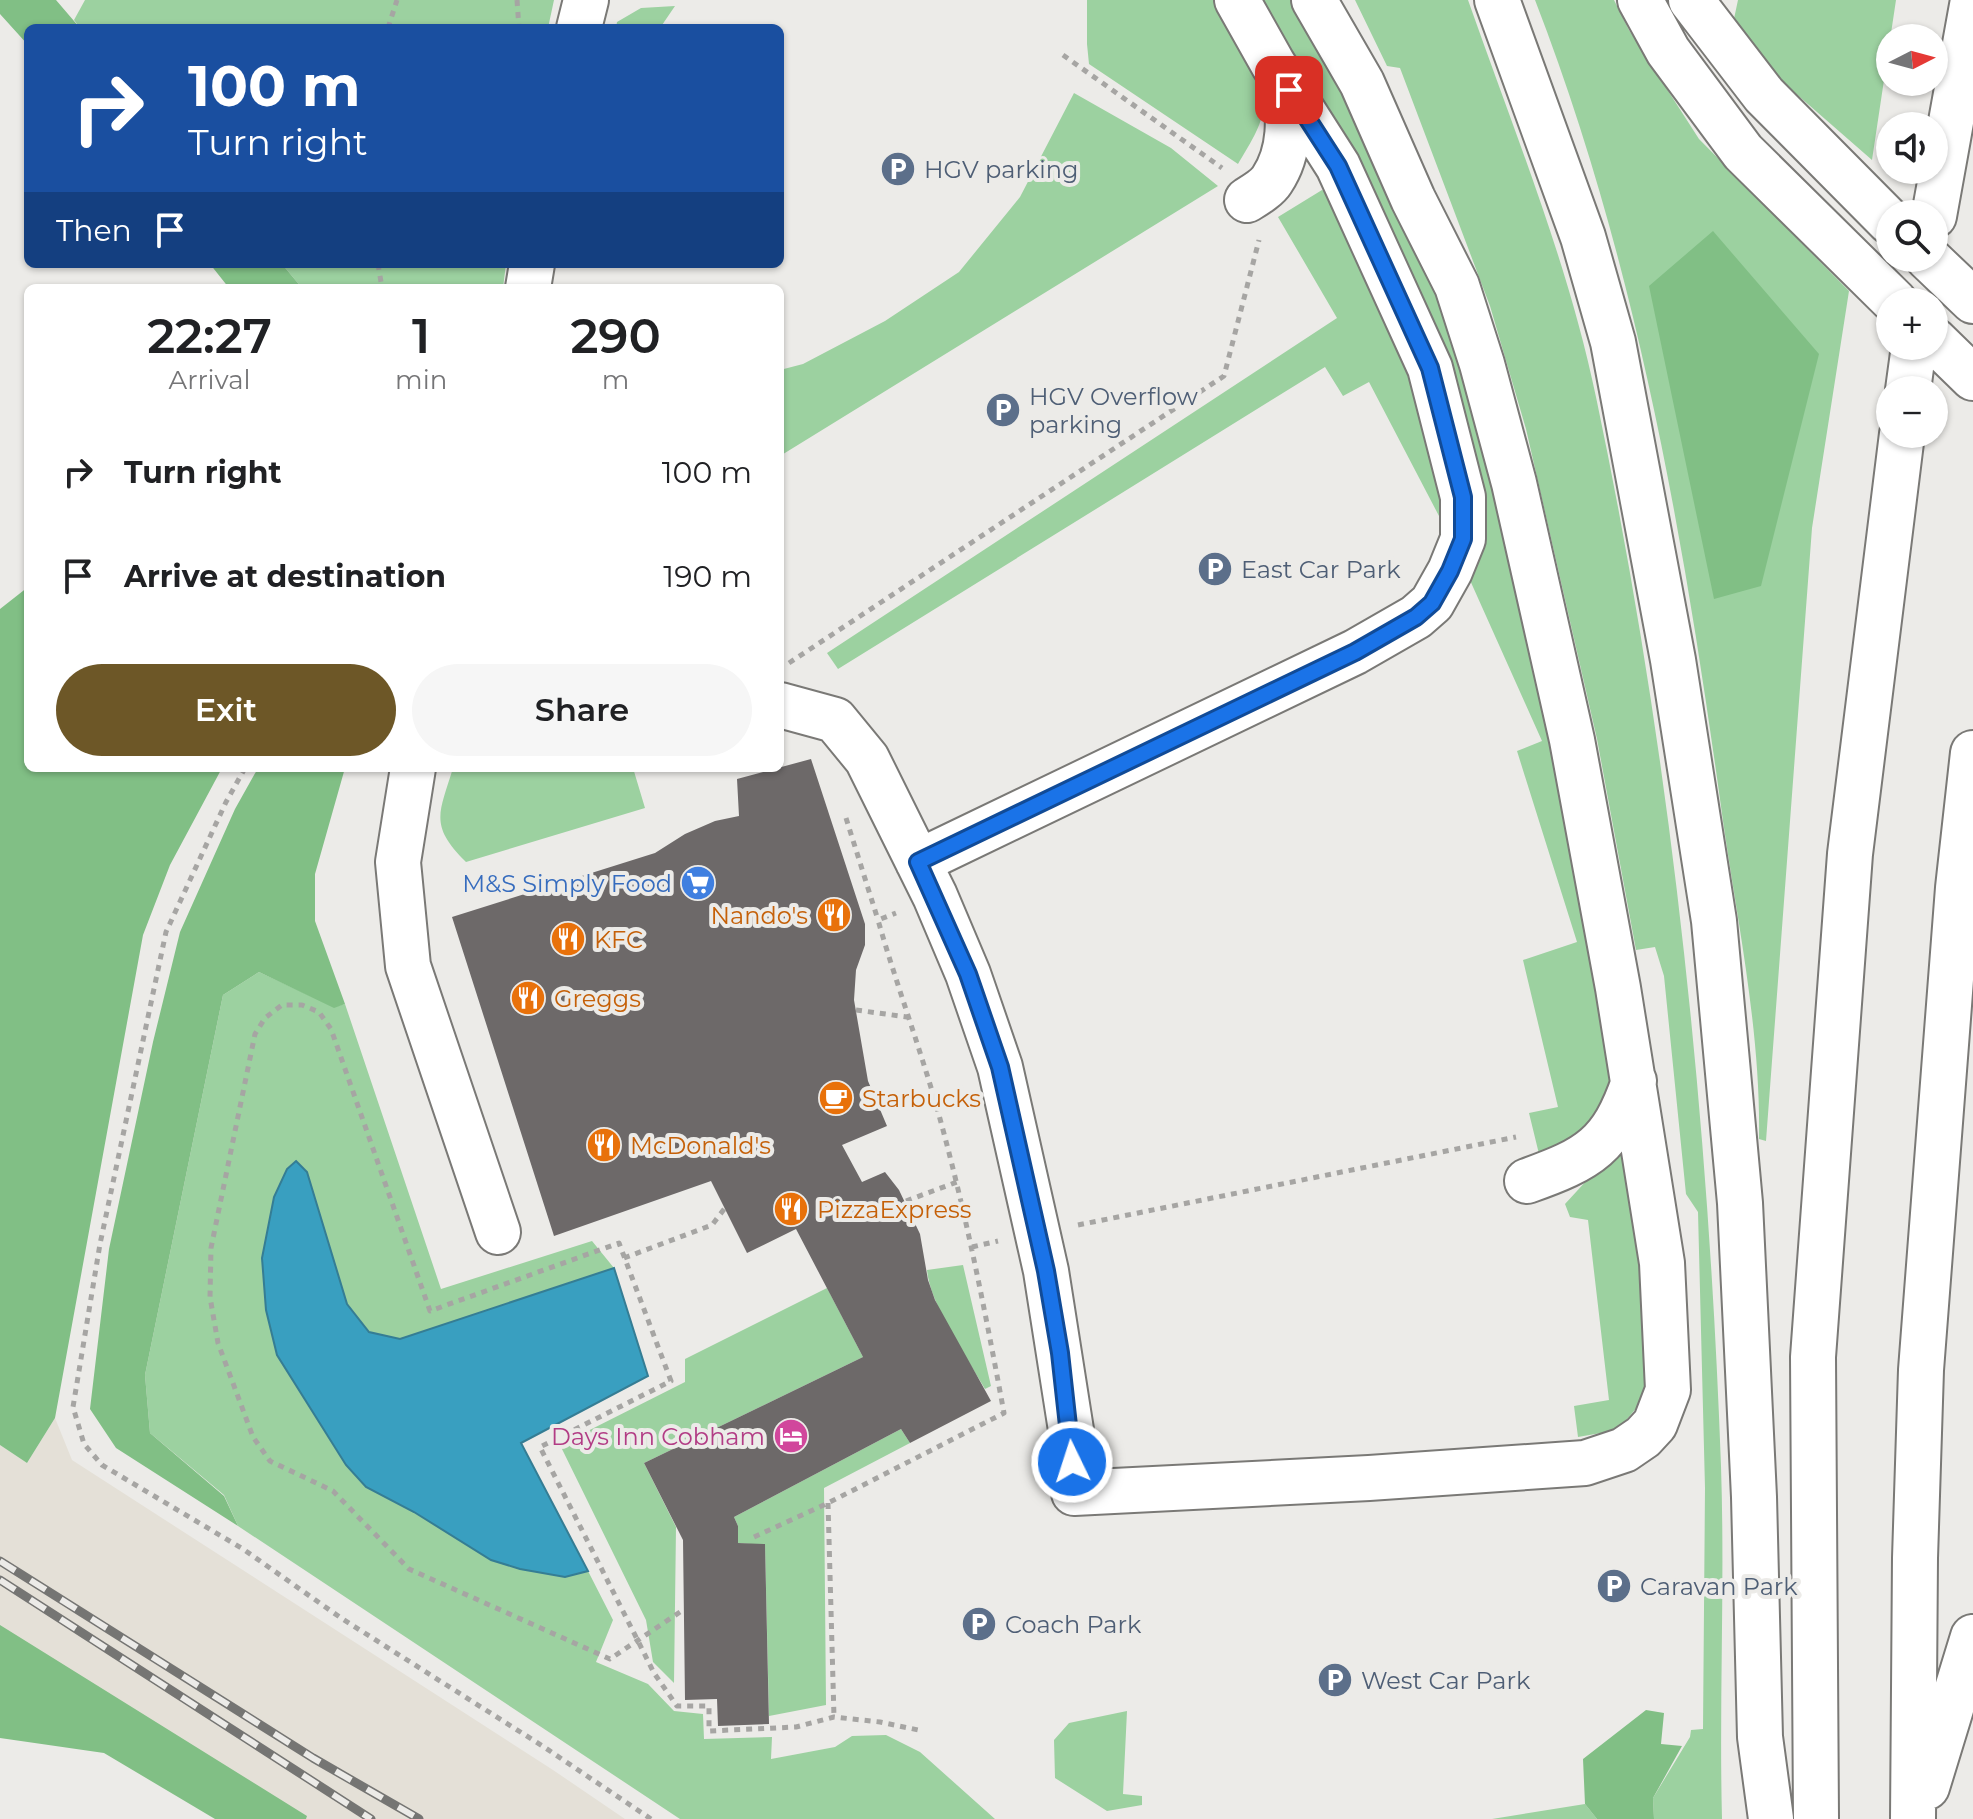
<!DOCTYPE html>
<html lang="en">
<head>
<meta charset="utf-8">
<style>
	body { margin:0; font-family:Montserrat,sans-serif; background:#f6f6f6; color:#202124; height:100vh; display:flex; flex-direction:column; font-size:30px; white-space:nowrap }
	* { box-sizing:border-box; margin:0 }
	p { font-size:26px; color:#757577 }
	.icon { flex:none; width:44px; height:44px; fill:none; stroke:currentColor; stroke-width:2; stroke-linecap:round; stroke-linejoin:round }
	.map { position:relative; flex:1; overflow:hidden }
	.details { position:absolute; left:24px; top:284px; width:760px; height:488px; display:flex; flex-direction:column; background:#fff; border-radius:12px; box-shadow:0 2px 6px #0004 }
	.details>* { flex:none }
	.banner { position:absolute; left:24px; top:24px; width:760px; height:244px; border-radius:12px; box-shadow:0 2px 6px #0004; background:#1a4fa0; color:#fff; overflow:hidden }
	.needle { width:52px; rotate:84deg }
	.tools { position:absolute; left:1876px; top:24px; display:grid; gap:16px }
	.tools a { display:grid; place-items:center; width:72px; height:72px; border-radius:50%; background:#fff; box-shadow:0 2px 6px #0004; font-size:40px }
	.pin { position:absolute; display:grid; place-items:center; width:68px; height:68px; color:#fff; margin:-34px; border-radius:16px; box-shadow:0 4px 12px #0006 }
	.me { position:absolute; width:88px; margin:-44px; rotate:356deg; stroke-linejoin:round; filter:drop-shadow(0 0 6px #0008) }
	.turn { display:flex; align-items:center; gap:28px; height:168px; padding:0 32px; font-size:36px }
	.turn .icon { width:104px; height:104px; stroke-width:2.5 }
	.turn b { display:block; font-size:56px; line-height:68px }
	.then { display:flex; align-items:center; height:76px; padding:0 32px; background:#0003; gap:16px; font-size:30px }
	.eta { display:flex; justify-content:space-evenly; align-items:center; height:136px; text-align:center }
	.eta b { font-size:48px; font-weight:600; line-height:56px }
	.action { display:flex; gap:16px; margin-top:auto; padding:16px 32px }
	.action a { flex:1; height:92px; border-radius:48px; background:#6d5727; color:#fff; font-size:32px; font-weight:600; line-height:92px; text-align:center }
	.action a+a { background:#f6f6f6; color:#202124 }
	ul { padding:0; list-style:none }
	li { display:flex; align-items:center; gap:24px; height:104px; padding:0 32px }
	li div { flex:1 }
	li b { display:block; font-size:30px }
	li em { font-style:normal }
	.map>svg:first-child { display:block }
</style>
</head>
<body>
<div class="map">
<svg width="1973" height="1819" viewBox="0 0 1973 1819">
	<rect width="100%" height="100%" fill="#ecebe8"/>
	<path fill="#e4e0d7" d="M55,1418L72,1460L553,1770L625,1819H218L0,1686V1445L27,1463Z"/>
	<path fill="#9cd1a0" d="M85,0H554L548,28H80L74,20Z
		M1087,0H1225C1240,32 1266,69 1264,106C1262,126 1248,147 1238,164L1089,64L1087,44Z
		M1254,0H1294L1394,181L1445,304L1543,678L1617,1068L1598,1121L1583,1138L1539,1154L1529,1113L1558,1107L1523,960L1577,942L1517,751L1542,741L1469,578L1474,514Z
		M1355,0H1468C1514,131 1568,262 1596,397C1670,748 1708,1108 1721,1466C1725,1584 1719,1701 1722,1819H1654L1653,1798L1690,1737L1691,1730L1703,1729L1705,1488L1698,1212L1686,1194L1664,976L1655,947L1636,950L1597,739L1526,429L1490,306L1400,68L1387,66Z
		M1535,0H1614L1629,30L1699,139L1849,291L1812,528L1766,1141L1759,1139C1761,1034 1738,925 1723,821C1685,543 1637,263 1535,0Z
		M1738,0H1896L1872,160L1755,58L1732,28Z
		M675,6L660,28H616L617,22L641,8Z
		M1074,93L1171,148L1218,186L780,456V370L803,364L885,321L959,272L1020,197Z
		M1322,190L1340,198L1387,289L1444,479L1439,516L1369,382L1343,396L1325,367L838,669L827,653L1337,318L1278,217Z
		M282,264H506L503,288H302Z
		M453,768H633L645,808L466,862C429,825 439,814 453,768Z
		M259,972L334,1007L345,1004L441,1289L592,1241L614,1268L400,1339L369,1332L347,1304L307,1172L296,1161L274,1197L262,1258L266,1310L277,1355L346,1465L366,1487L414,1512L491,1560L565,1577L588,1571L613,1620L596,1662L648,1684L674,1711L703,1714L704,1739L772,1737L771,1759L835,1747L852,1736L886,1735L920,1752L995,1819H680L238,1526L224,1495L150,1433L145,1375L223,995Z
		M1622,1142L1658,1353L1638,1406L1618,1430L1578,1437L1574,1406L1609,1400L1588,1220L1570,1217L1565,1204Z
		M963,1265L991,1386L985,1389C967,1357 930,1305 927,1270Z
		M827,1288L863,1357L644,1463L676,1527L674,1683L653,1662L646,1620L560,1445L685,1382V1359Z
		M901,1429L910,1443L824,1488L826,1705L769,1716L765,1545L738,1543V1526L734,1517Z
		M1127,1711L1123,1794L1142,1796V1805L1107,1811L1055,1778L1054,1740L1069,1723Z
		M1585,1804L1597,1819H1492Z"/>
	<path fill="#81bf85" d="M0,0H56L80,28H28V45L0,14Z
		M1713,231L1819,354L1761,586L1714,599L1649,286Z
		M210,264H282L302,288H229Z
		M28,587V768H222L170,865L143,935L55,1418L27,1463L0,1445V609Z
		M258,768H345L315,874V921L345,1004L334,1008L259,972L223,995L145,1375L150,1433L224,1496L238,1526L116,1448L90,1409L109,1249L153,1042L180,932L235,809Z
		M0,1625L307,1816L306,1819H215L104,1753L0,1738Z
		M1646,1710L1664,1713L1661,1744L1682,1746L1653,1798L1654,1819H1597L1585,1804L1583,1759Z"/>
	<path fill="#399fc0" stroke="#357d94" stroke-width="2" d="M296,1161L307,1172L347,1304L369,1332L400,1339L614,1268L648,1376L521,1443L588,1571L565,1577L520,1569L491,1560L414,1512L366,1487L346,1465L277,1355L266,1310L262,1258L274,1197L287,1169Z"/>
	<path fill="#6d6969" d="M811,759L865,924V945L856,970L854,1000L868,1081L887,1126L842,1145L862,1182L885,1172L899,1190L920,1234L928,1280L935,1300L991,1401L910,1443L901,1429L734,1517L738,1526V1543L765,1544L769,1724L718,1726L717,1699L685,1700L683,1540L644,1463L863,1357L796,1229L747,1253L711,1181L554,1236L452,917L655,853L685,834L715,821L739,816L737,779Z"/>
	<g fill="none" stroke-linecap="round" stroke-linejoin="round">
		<g stroke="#7a7976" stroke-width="48">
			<path id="minor" d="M579,28L586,0
				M1247,200C1255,195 1267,188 1272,180C1290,153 1292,114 1281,85
				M528,288L532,264
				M780,705L835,720L867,759L935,896L968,974L1000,1067L1046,1271L1071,1430L1074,1493L1369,1478L1585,1463L1624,1450L1643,1437L1655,1424L1668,1390L1662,1263L1618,988L1572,740L1514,483L1482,364L1457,286L1413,199L1362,83L1314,0
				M413,768L398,862L408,966L498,1232
				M918,862L1355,652L1416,617L1432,603L1450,571L1463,539V497L1430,368L1338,166L1273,64L1237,0
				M1527,1181C1589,1159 1612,1146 1634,1081"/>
		</g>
		<g stroke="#7a7976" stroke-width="48">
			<path id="highway" d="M1497,0L1583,237L1613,342L1673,660L1714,921L1740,1203L1754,1497L1760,1737L1771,1819
				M1640,0L1668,51L1743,152L1895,302
				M1691,0L1764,95L1890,222
				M1934,216L1973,0
				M1928,258L1973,301
				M1934,340L1973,378
				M1908,390L1914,346
				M1927,1787L1973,1637
				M1816,1819L1813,1357L1850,854L1902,434
				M1913,1819L1915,1558L1921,1370L1958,888L1973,753"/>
		</g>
		<path stroke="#a6a5a3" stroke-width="5" stroke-dasharray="6 6" stroke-linecap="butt" d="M517,0L519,28
			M388,28L397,0
			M1063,55L1222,168
			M378,264L382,288
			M789,663L1224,376L1259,240
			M245,768L226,802L166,932L100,1244L73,1407L84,1444L102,1465L243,1549L341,1618L544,1747L651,1819
			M846,818L878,920
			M856,1010L907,1017
			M906,1201L957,1182
			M1078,1225L1516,1137
			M972,1247L998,1241
			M624,1258L712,1225L725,1208
			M828,1503L834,1717
			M754,1537L828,1503L1004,1413C985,1310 965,1208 937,1108C919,1045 896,983 878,920L896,913
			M680,1612L610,1659L409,1569L333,1491L270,1461L253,1437L218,1343L210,1297L211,1248L255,1034L265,1018L282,1005H302L319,1012L331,1029L430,1311L619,1243L671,1381L540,1447L638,1641L654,1673L677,1706H709V1731L796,1727L834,1717L880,1722L923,1731"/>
		<use href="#minor" stroke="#fff" stroke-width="44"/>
		<use href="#highway" stroke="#fff" stroke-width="44"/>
		<g stroke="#757573" stroke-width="9">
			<path id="rail" d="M0,1561L313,1758L419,1819
				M0,1580L371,1819"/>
		</g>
		<use href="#rail" stroke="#ecebe8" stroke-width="6" stroke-dasharray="18" stroke-linecap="butt"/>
	</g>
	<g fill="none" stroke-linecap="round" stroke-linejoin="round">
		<g stroke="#114b97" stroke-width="20">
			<path id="route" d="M1072,1462L1060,1353L1046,1271L1000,1067L968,974L918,862L1355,652L1416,617L1432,603L1450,571L1463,539V497L1430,368L1338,166L1289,90"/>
		</g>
		<use href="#route" stroke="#1a73e8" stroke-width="14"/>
	</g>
	<defs>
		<g id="parking-disc" transform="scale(1.8)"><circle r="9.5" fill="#5c6f8a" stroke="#ecebe8"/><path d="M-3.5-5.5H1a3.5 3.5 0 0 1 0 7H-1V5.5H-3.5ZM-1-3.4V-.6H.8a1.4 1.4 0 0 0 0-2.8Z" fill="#fff"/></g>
		<g id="supermarket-disc" transform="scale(1.8)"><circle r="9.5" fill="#3f7fe0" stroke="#ecebe8"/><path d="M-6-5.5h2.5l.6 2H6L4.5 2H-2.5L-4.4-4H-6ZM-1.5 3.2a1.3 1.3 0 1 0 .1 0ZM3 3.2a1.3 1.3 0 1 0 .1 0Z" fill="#fff"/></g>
		<g id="restaurant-disc" transform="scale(1.8)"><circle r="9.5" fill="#e8710a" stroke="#ecebe8"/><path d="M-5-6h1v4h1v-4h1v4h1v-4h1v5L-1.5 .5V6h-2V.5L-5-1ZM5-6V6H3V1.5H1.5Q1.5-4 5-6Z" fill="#fff"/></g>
		<g id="cafe-disc" transform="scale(1.8)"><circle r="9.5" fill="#e8710a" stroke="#ecebe8"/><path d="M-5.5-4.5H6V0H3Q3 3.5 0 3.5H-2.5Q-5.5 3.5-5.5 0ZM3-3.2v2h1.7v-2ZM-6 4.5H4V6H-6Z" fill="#fff"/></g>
		<g id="hotel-disc" transform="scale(1.8)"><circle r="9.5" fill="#d1479c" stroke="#ecebe8"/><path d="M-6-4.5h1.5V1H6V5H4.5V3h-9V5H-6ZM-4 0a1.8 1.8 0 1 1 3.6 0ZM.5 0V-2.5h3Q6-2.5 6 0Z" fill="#fff"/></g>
	</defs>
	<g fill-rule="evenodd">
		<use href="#parking-disc" x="898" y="169"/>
		<use href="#parking-disc" x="1003" y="410"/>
		<use href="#parking-disc" x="1215" y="569"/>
		<use href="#supermarket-disc" x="698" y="883"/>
		<use href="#restaurant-disc" x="834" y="915"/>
		<use href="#restaurant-disc" x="568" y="939"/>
		<use href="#restaurant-disc" x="528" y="998"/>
		<use href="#cafe-disc" x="836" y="1098"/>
		<use href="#restaurant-disc" x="604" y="1145"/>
		<use href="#restaurant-disc" x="791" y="1209"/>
		<use href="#hotel-disc" x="791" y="1436"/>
		<use href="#parking-disc" x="1614" y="1586"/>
		<use href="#parking-disc" x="979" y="1624"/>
		<use href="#parking-disc" x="1335" y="1680"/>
	</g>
	<g text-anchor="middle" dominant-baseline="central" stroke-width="8" stroke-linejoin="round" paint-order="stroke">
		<g font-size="24" fill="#4e5e75" stroke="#ecebe8" text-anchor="start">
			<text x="924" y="169">HGV parking</text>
			<text x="1029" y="396">HGV Overflow<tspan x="1029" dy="28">parking</tspan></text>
			<text x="1241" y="569">East Car Park</text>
			<text x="1640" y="1586">Caravan Park</text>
			<text x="1005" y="1624">Coach Park</text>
			<text x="1361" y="1680">West Car Park</text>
		</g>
		<g font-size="24" fill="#366cbe" stroke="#ecebe8" text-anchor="end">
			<text x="672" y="883">M&amp;S Simply Food</text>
		</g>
		<g font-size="24" fill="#c56008" stroke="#ecebe8" text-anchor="start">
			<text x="808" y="915" text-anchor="end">Nando's</text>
			<text x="594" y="939">KFC</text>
			<text x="554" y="998">Greggs</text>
			<text x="862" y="1098">Starbucks</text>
			<text x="630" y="1145">McDonald's</text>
			<text x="817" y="1209">PizzaExpress</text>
		</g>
		<g font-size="24" fill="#b23c85" stroke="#ecebe8" text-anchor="end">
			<text x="765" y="1436">Days Inn Cobham</text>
		</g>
	</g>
</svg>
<div class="tools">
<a><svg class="needle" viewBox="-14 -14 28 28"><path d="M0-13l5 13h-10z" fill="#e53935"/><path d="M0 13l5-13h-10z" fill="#757577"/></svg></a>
<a><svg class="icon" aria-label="sound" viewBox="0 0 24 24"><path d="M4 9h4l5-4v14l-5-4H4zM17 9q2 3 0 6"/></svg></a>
<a><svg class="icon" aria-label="search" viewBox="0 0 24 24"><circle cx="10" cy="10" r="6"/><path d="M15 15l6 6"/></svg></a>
<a>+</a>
<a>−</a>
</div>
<div class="pin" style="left:1289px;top:90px;background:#d93025"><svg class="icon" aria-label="arrive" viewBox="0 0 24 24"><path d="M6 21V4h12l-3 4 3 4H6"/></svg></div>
<svg class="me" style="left:1072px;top:1462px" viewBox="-20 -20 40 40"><circle r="17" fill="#1a73e8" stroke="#fff" stroke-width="3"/><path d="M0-11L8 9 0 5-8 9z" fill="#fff"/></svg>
<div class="banner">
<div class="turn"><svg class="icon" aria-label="right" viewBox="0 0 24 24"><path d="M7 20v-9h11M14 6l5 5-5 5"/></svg><div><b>100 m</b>Turn right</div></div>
<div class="then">Then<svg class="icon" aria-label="arrive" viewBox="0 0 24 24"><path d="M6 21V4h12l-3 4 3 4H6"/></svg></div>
</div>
<section class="details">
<div class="eta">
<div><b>22:27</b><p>Arrival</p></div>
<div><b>1</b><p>min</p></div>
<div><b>290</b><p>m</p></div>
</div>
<ul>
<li><svg class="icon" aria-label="right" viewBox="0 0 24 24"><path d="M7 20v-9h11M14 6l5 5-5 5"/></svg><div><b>Turn right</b></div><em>100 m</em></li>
<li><svg class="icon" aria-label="arrive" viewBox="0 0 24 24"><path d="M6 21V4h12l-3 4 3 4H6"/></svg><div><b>Arrive at destination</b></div><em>190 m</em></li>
</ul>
<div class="action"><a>Exit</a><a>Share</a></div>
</section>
</div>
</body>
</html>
